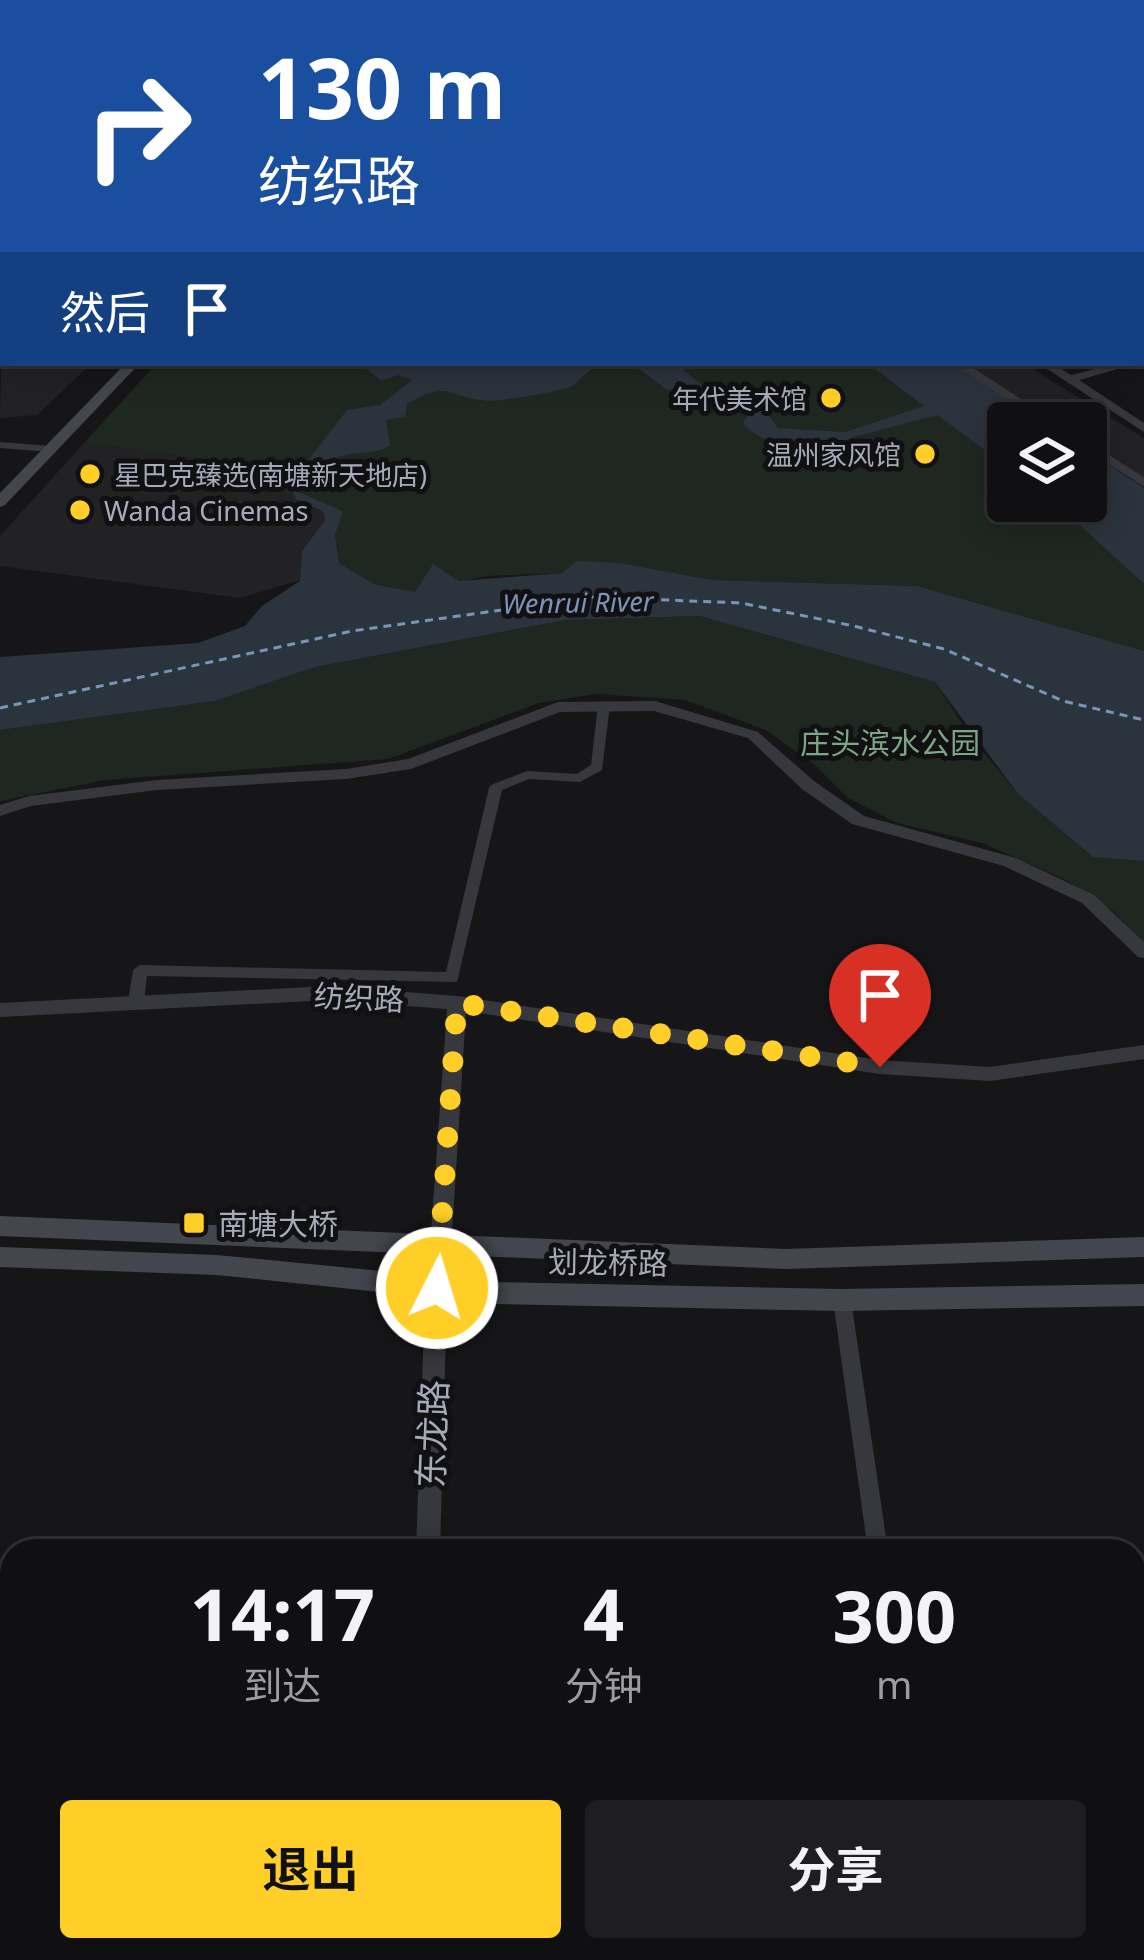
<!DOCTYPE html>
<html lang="zh">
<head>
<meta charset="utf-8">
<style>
	body { margin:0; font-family:"Noto Sans","Noto Sans SC",sans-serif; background:#1e1e20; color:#f1f3f6; height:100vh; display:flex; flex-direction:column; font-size:45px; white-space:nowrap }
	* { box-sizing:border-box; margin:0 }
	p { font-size:39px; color:#9c9d9f }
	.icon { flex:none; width:66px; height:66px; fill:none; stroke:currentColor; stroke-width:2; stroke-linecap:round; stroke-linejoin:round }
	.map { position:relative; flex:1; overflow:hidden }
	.sheet { position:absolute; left:0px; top:1539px; width:1146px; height:423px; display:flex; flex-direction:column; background:#101012; border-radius:36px 36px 0 0; box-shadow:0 6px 30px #0003,0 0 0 3px #303032 }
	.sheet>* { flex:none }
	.top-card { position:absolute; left:0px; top:0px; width:1146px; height:366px; box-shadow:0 6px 30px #0003,0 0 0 3px #303032; background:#1a4fa0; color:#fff; overflow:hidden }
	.buttons { position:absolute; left:987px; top:402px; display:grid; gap:24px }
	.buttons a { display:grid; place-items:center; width:120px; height:120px; border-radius:12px; background:#101012; box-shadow:0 6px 30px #0003,0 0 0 3px #303032; font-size:60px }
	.pin { position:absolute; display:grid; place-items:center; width:102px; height:102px; color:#fff; margin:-123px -51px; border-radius:50% 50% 50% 0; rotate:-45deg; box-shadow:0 0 12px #0007 }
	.pin .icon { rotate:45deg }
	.me { position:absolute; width:132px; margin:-66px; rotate:5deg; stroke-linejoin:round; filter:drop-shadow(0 0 9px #0008) }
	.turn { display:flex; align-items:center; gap:42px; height:252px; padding:0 60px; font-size:54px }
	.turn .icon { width:156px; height:156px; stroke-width:2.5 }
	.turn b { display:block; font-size:84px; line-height:102px }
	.then { display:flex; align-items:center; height:114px; padding:0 60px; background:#0003; gap:24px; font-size:45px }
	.eta { display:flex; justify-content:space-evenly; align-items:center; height:204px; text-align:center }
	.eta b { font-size:72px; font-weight:700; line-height:84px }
	.button { display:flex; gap:24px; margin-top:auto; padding:24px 60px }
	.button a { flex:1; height:138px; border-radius:12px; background:#ffcf27; color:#111; font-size:48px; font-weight:700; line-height:138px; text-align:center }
	.button a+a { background:#1e1e20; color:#f1f3f6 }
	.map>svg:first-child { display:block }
</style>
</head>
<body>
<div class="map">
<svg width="1144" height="1960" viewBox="0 0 1144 1960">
	<rect width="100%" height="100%" fill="#161618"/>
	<path fill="#222225" d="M3,285V363H92L37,415L0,418Z
		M951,363H1023L1144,438V488L1086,450V423H1044Z
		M84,443L227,463L324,511L325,520L302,551L300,580L240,598L0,566V536Z"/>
	<path fill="#1e2720" d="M157,363H867L1008,467V501H1053L1144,584V651L917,586L712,580L621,563L562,573L487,576L416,592L374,584L339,563L335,535L342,510L296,499L227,463L84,443Z
		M699,616L935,682L971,737L1018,794L1093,857L1144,861V943L1113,911L1066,880L982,843L897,823L848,798L816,766L766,730L685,700L596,694L539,703L388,759L105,780L0,801V730L215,701L315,667L566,620Z"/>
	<path fill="#2b333d" d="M370,363H602C589,369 581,379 574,385C567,391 500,401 489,401C448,399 452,378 407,404L405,417L386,420L390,446C373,455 358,451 341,456C328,460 322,473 307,477L298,492L343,511L335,535L339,563L374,584L415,592L433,564L459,581L562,573L577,561L621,563L712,580L917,586L1144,651V861L1093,857L1018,794L935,682L699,616L566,620L315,667L215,701L0,730V657L198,643L245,626L262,606L300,581L302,551L325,520L323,511L296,499L291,488L296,476L347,410L380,405L412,380L398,375L382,381L364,367Z
		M631,363H675L703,386L758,402L778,428L845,432L924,406L867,363H951L1044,423H1008V467L937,415L850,438L848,443C819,447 758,449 743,422L752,410L733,398L666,389Z
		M1086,450L1144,488V584L1053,501H1086Z"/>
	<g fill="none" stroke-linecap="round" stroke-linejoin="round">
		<path fill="#2b333d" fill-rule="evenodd" d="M173,0H181L184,3H176Z"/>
		<path stroke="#7b94b7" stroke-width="3" stroke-dasharray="8 6" stroke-linecap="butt" d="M0,708L352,631L594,597L741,603L854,626L944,649L1063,701L1144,720"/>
		<path stroke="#37373e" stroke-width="8" d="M958,363L1051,423
			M1086,445L1144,482"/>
		<path fill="#37373e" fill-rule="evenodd" d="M668,0H674L676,3H670Z
			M906,0H913L916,3H909Z
			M963,0H969V3H963Z
			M1144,15V20H1143V15Z
			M1143,153H1144V157H1143Z
			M1143,168H1144V172H1143Z
			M1143,184H1144V188H1143Z
			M0,198H3V202H0Z
			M0,442L51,446L56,449L51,452L0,448Z
			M604,701L610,705L602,770L580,782L529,779L502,790L457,982L147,976L144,1001L136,1007L131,1005L128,1001L133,970L140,965L446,972L489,788L491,785L527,771L577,774L591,765L598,705Z
			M842,1292L848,1295L851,1300L888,1551H868L833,1300L836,1295Z
			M1134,1751H1144V1773H1134Z
			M0,1772H12V1794H0Z"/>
		<path fill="#37373e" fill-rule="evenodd" d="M651,0H659L661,3H653Z
			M0,172H3V178H0Z
			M1143,292H1144V298H1143Z
			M1038,363H1052L1071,375L1119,363H1138L1079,380L1144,423V432Z
			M655,701L758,732L814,781L864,816L1016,858L1094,895L1144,942V958L1138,957L1082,903L1004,866L852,824L802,789L748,738L654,711L560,712L411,769L346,779L157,790L31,806L0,816V805L29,796L157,780L346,769L408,759L558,702Z
			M329,986L457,996L880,1060L990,1067L1144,1045V1059L990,1081L880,1074L466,1011L446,1329L440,1551H416L424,1329L447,1009L329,1000L0,1017V1003Z
			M400,1950H428V1960H400Z"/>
		<path fill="#44464e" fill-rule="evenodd" d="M209,0H217L218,3H210Z
			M391,0H399L400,3H392Z
			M126,363H140L5,505L0,507V493Z
			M0,1216L786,1249L1144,1237V1257L786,1269L0,1236Z
			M0,1247L217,1255L494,1282L842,1289L1144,1284V1306L842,1311L494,1304L217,1275L0,1267Z"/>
		<path fill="#52535d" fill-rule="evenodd" d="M1078,0H1088L1090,3H1080Z
			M1143,105H1144V111H1143Z
			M1143,123L1144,124V132L1143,131Z
			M3,253V261L0,262V254Z"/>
	</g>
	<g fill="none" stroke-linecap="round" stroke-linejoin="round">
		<path stroke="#ffcf27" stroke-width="21" stroke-dasharray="0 37.8" d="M437,1288L457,1003L880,1067"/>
	</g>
	<g fill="#ffcf27" stroke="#111113" stroke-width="4.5">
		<circle cx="831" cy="398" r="12"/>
		<circle cx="925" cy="454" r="12"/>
		<circle cx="90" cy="474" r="12"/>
		<circle cx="80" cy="510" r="12"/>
		<rect x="182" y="1211" width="24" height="24" rx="6"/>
	</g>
	<g text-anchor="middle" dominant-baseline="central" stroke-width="10" stroke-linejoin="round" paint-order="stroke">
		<g font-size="27" fill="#a7aab9" stroke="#111113" text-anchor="end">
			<text x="807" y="398">年代美术馆</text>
			<text x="901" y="454">温州家风馆</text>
			<text x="114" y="474" text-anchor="start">星巴克臻选(南塘新天地店)</text>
			<text x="104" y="510" text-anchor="start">Wanda Cinemas</text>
		</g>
		<g font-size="27" font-style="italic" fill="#7b94b7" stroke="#111113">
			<text transform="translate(578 602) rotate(-1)">Wenrui River</text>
		</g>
		<g font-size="30" fill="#7ca684" stroke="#111113">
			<text x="890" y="742">庄头滨水公园</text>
		</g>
		<g font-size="30" fill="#a7aab9" stroke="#111113">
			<text transform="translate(359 997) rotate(3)">纺织路</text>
			<text transform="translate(608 1262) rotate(1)">划龙桥路</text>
		</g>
		<g font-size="30" fill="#a7aab9" stroke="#111113" text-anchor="start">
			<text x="218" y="1223">南塘大桥</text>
		</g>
		<g font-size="36" fill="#a7aab9" stroke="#111113">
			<text transform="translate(432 1434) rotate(-88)">东龙路</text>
		</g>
	</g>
</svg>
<div class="buttons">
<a><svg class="icon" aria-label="layers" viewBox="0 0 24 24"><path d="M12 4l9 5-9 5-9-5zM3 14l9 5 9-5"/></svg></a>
</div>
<div class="pin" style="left:880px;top:1067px;background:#d93025"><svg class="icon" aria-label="arrive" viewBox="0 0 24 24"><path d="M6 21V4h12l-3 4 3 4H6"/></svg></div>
<svg class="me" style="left:437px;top:1288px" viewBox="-20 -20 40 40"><circle r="17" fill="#ffcf27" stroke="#fff" stroke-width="3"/><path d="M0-11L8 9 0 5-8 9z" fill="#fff"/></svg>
<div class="top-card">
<div class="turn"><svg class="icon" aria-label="right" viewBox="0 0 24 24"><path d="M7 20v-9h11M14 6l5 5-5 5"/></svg><div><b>130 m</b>纺织路</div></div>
<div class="then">然后<svg class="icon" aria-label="arrive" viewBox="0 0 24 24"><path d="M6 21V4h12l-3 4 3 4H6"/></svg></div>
</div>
<section class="sheet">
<div class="eta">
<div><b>14:17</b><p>到达</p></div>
<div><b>4</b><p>分钟</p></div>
<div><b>300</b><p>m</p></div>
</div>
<div class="button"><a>退出</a><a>分享</a></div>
</section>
</div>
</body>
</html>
